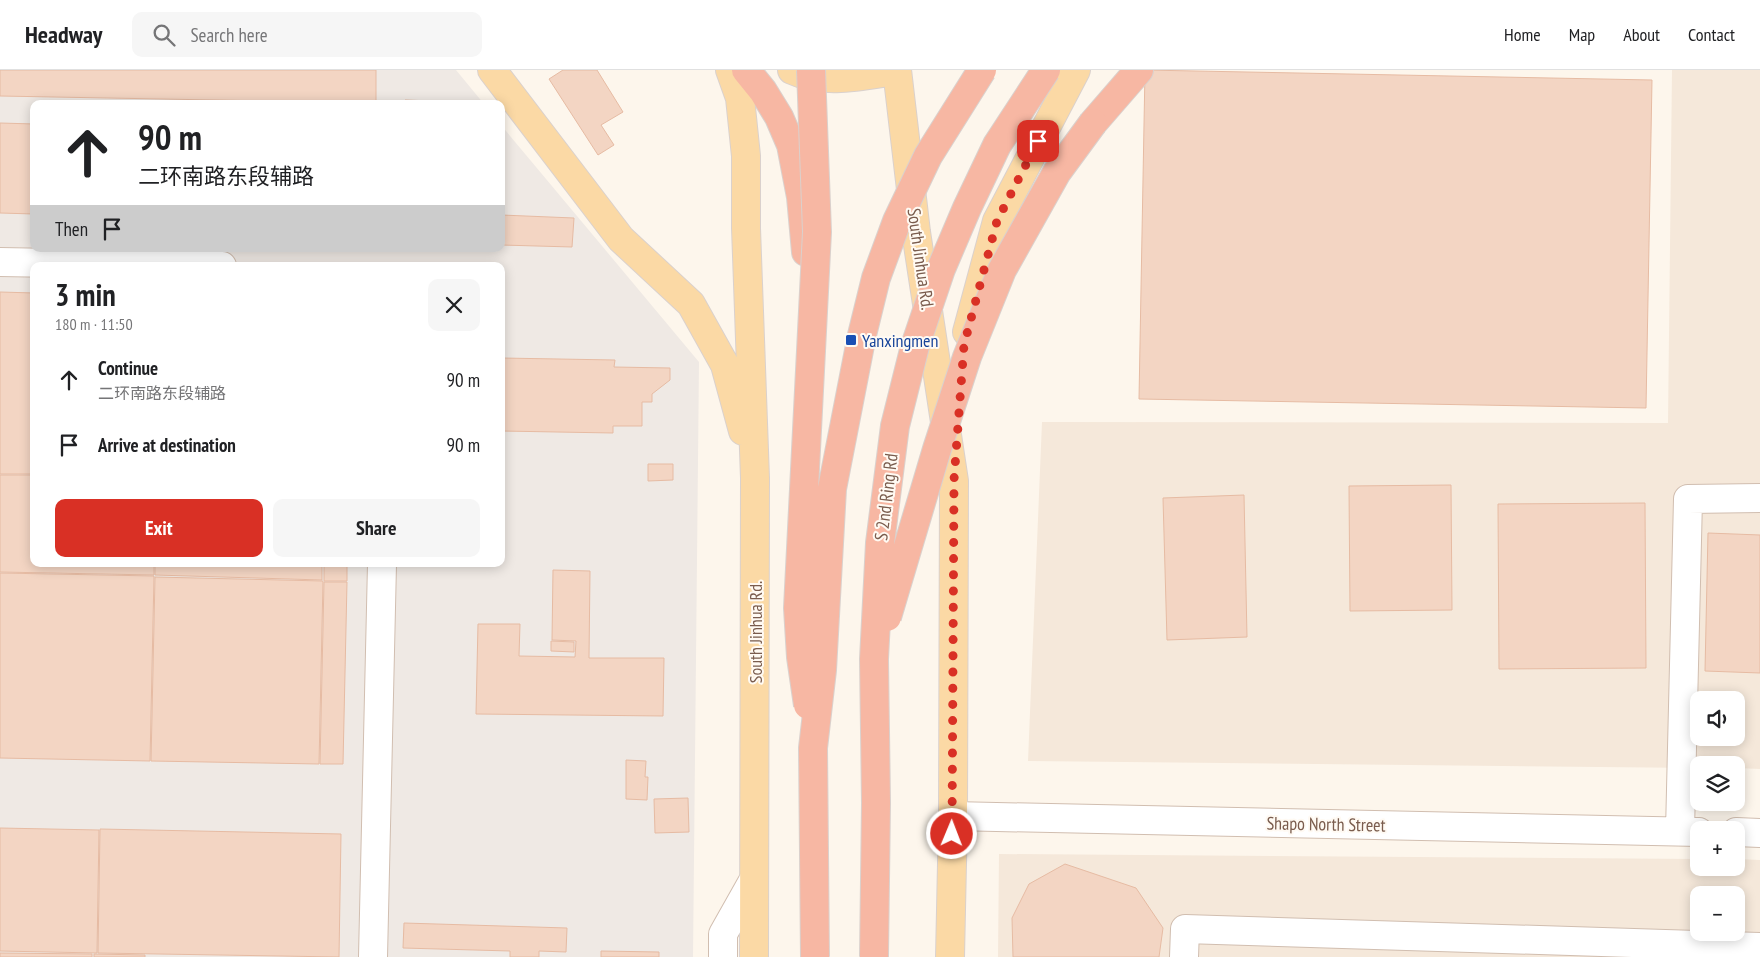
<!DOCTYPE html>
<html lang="en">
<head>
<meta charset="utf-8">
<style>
	body { margin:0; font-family:"PT Sans Narrow","Noto Sans SC",sans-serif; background:#f6f6f6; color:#202124; height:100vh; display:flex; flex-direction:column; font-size:19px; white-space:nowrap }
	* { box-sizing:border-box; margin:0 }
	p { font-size:16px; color:#757577 }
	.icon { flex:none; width:28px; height:28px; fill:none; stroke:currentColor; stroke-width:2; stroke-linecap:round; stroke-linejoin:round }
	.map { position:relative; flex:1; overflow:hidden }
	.drawer { position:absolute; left:30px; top:192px; width:475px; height:305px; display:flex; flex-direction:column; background:#fff; border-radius:10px; box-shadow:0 2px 12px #0003 }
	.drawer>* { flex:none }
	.top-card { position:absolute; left:30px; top:30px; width:475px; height:152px; border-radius:10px; box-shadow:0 2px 12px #0003; background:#fff; color:#202124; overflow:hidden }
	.buttons { position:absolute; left:1690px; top:621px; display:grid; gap:10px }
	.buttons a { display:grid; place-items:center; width:55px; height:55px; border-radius:10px; background:#fff; box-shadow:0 2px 12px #0003; font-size:25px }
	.pin { position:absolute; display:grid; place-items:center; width:42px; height:42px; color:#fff; margin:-21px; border-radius:10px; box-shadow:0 2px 8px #0006 }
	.me { position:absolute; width:55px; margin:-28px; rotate:1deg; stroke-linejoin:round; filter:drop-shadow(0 0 4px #0008) }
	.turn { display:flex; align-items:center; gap:18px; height:105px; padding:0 25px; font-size:22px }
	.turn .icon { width:65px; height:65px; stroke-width:2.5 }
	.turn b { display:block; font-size:35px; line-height:42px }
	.then { display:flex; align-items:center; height:48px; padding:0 25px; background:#0003; gap:10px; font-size:19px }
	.round { display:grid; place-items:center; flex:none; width:52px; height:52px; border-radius:10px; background:#f6f6f6 }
	.head { display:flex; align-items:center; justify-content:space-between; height:85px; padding:0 25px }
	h1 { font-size:30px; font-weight:800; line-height:38px }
	.cta { display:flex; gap:10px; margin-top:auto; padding:10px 25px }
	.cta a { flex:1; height:58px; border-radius:10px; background:#d93025; color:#fff; font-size:20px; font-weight:800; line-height:58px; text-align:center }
	.cta a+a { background:#f6f6f6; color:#202124 }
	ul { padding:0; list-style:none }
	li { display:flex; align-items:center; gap:15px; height:65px; padding:0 25px }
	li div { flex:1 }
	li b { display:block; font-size:19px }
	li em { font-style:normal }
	header { display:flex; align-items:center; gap:30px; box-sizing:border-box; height:70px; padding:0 25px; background:#fff; border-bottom:1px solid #e0e0e0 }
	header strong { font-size:24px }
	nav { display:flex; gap:28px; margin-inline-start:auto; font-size:18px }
	.search { width:350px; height:45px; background:#f6f6f6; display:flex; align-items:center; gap:12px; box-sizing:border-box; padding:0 18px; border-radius:10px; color:#757577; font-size:19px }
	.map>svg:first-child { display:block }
</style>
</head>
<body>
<header>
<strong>Headway</strong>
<div class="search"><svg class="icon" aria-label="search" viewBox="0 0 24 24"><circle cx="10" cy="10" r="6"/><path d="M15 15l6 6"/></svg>Search here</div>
<nav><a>Home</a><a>Map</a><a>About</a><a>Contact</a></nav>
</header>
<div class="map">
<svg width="1760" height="887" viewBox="0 0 1760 887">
	<rect width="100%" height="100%" fill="#fdf6ec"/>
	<path fill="#f5e8da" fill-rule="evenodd" d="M1672,0H1760V699L1736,698V695H1699V698L1028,691L1042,352L1668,353ZM1699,630H1736V668H1699Z
		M999,784L1699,789V798H1736V789L1760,790V887H998ZM1699,825H1736V862H1699Z"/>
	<path fill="#efe9e4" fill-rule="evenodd" d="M0,0H456L484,34H34V179H501V55L699,292L693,887H0ZM34,196H501V494H34Z"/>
	<path fill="#f3d5c3" stroke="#e6bba3" d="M0,0H376V33L0,26Z
		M563,0H597L623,42L601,55L614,75L598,85L549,9Z
		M1145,0L1652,10L1646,338L1139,329Z
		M405,30L431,31L442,34H405Z
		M0,53L34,54V144L0,143Z
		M501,145L574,148L572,177L501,175Z
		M0,222L34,223V404H0Z
		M501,288L615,290L614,297L670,298V310L652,324V332H642V356H613V363L501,361Z
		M648,394H673V410L648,411Z
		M0,405H34V494H154V505L0,502Z
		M1451,415L1452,540L1350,541L1349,416Z
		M1244,425L1247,567L1167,570L1163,428Z
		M1645,433L1646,598L1499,599L1498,434Z
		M1708,463L1760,465V603L1705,601Z
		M155,494H322V510L155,505Z
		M324,494H347V511H324Z
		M553,500L590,501L589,588H664L663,646L476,644L478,554H520L519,586L575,587L576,571L552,570Z
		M0,503L154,506L150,691L0,688Z
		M155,507L323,511L319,694L151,691Z
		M324,512H347L343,694H320Z
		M551,571L574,572V582L551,581Z
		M626,690L646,691L645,707H648L647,730L626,729Z
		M688,728L689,762L655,763L654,729Z
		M0,758L99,760L97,883L0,881Z
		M100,759L341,764L339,887L98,883Z
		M1065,794L1136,818L1163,858L1159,887H1013L1012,848L1029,814Z
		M404,853L567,858L566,882L539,881V887H510V881L403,878Z
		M601,881L659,882V887H601Z
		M0,883L92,884V887H0Z
		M94,884L145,885V887H94Z"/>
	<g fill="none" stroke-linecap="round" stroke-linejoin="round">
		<g stroke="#d1beb0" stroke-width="30">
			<path id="minor" d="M0,192L222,196
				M953,746L1699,762
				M1680,761L1688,429L1760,428
				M1736,762L1760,763
				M373,887L382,494
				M723,887V864L754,809
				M1184,887L1185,859L1760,877"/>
		</g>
		<g stroke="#dad1cd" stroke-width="30">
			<path id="major" d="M492,0L621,169L691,234L725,295L743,361
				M730,0L740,28L746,86V158L755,408L754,887
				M792,0C822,14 857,7 888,2L891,0
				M897,0L916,162L954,411L953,746L950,887
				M967,262L997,151L1076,0"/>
		</g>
		<g stroke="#dad1cd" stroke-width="30">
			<path id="highway" d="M746,0L763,21L779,47L791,75L801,127L806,182
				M1093,53L1139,0"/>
		</g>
		<use href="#minor" stroke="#fff" stroke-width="28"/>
		<use href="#major" stroke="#fbd9a5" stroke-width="28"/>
		<use href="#highway" stroke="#f7b7a3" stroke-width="28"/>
		<g stroke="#dad1cd" stroke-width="30" stroke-linecap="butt">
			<path id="highway-bridge" d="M887,547L937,379L967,287L1002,200L1057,102L1093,53
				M808,635L801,587L798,538L817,162L811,0
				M815,887L813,678L822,600L832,419L862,265L876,208L897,151L928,86L982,0
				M874,887L876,733L874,589L880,473L895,356L915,276L941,199L967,138L997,75L1046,0"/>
		</g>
		<use href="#highway-bridge" stroke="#f7b7a3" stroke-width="28"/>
	</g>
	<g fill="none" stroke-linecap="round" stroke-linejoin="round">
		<path stroke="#d93025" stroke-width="9" stroke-dasharray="0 16.2" d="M952,764L954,410L964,275L997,151L1038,71"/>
	</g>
	<rect fill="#1a4fb4" stroke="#fffaf3" stroke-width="2" x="845" y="264" width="12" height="12" rx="2.5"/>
	<g text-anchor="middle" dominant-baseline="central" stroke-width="4" stroke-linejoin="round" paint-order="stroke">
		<g font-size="18" fill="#7a5c4d" stroke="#fffaf3">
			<text transform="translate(921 189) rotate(82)">South Jinhua Rd.</text>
			<text transform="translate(886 427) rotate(-83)">S 2nd Ring Rd</text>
			<text transform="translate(755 562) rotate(-90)">South Jinhua Rd.</text>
			<text transform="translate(1326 754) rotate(1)">Shapo North Street</text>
		</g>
		<g font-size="18" fill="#164399" stroke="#fffaf3" text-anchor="start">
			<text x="862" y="270">Yanxingmen</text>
		</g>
	</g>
</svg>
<div class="buttons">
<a><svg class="icon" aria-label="sound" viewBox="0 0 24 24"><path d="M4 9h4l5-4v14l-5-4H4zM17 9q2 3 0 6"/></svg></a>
<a><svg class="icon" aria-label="layers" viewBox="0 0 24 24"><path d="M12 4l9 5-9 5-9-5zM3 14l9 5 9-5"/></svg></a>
<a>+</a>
<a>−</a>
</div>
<div class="pin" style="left:1038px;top:71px;background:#d93025"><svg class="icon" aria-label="arrive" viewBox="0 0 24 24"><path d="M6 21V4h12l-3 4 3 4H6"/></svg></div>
<svg class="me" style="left:952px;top:764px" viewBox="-20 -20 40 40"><circle r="17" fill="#d93025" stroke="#fff" stroke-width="3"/><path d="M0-11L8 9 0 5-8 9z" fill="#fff"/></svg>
<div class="top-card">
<div class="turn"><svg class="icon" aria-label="ahead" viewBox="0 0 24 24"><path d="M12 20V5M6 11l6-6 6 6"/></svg><div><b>90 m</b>二环南路东段辅路</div></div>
<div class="then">Then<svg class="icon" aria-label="arrive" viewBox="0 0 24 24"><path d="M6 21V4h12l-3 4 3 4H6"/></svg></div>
</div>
<section class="drawer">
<div class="head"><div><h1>3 min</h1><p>180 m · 11:50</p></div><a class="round"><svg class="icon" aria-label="close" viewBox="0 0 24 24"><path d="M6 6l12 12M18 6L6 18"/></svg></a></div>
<ul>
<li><svg class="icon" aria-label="ahead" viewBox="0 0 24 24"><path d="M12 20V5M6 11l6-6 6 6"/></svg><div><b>Continue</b><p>二环南路东段辅路</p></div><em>90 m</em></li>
<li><svg class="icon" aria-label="arrive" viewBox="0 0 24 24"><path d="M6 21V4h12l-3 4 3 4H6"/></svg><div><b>Arrive at destination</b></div><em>90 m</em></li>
</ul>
<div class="cta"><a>Exit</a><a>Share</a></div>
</section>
</div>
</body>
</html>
